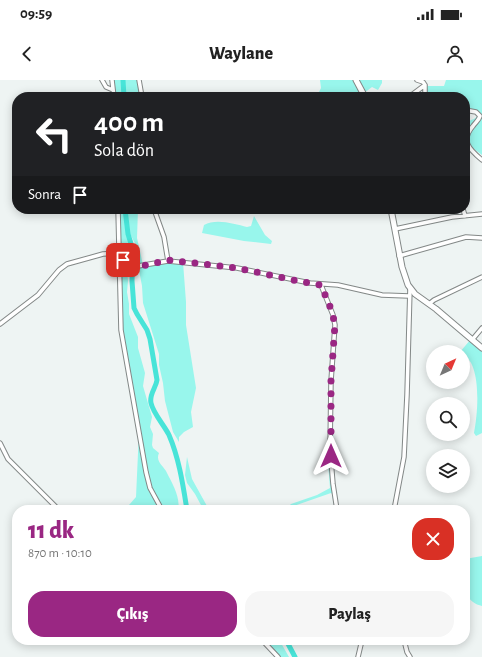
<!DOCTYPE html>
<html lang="tr">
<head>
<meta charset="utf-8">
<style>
	body { margin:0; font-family:"Alegreya Sans",sans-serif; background:#f6f6f6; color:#222; height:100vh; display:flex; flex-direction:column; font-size:15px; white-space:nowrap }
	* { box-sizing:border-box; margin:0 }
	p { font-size:13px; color:#767676 }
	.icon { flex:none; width:22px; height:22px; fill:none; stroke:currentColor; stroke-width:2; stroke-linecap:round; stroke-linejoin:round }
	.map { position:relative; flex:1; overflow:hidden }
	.details { position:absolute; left:12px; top:425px; width:458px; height:140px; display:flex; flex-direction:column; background:#fff; border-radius:16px; box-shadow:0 2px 10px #0003 }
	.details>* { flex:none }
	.banner { position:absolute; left:12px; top:12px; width:458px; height:122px; border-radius:16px; box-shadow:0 2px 10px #0003; background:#202124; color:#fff; overflow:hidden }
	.needle { width:26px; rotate:44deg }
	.controls { position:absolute; left:426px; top:265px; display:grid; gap:8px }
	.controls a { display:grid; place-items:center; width:44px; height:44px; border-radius:50%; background:#fff; box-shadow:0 2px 10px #0003; font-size:20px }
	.pin { position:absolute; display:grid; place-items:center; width:34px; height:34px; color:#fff; margin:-17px; border-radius:8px; box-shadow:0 2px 6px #0006 }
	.me { position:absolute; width:44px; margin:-22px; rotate:0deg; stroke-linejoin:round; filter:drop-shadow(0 0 3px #0008) }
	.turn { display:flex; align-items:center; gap:14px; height:84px; padding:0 16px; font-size:18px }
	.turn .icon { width:52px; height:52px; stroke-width:2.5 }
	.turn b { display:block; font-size:28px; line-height:34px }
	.then { display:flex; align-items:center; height:38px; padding:0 16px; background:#0003; gap:8px; font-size:15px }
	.round { display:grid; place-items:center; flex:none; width:42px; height:42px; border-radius:16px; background:#f6f6f6 }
	.headline { display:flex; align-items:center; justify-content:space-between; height:68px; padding:0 16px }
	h1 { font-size:24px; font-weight:800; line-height:30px; color:#9a2783 }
	.primary-button { display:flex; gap:8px; margin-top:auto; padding:8px 16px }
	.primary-button a { flex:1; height:46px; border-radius:16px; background:#9a2783; color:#fff; font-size:16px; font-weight:800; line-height:46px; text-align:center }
	.primary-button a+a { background:#f6f6f6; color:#222 }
	.status { display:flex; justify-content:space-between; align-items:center; height:28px; padding:0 20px; background:#fff; direction:ltr }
	.status svg { height:11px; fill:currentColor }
	header { display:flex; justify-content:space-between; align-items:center; height:52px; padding:0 16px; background:#fff; font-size:18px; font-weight:800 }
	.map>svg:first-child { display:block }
</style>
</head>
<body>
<div class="status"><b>09:59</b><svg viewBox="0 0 49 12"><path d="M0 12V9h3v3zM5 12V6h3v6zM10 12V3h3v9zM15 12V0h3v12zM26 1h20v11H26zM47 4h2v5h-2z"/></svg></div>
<header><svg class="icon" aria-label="back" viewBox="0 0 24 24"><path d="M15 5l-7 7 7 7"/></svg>Waylane<svg class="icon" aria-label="person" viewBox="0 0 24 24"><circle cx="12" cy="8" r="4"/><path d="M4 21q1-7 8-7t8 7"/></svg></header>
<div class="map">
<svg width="482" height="577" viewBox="0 0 482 577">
	<rect width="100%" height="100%" fill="#eef4f3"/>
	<path fill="#98f6ec" d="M112,0H139L142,17H114Z
		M320,0H382V3L378,10L372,7L364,13L365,17H321L319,12L321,8Z
		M446,0H482V75L474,69L471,71L468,68L469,49L466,42L474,39L479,35L465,30V17H425L426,6H444Z
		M118,129H138L137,158L143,185L160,181L183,182L186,222V245L196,308L191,332L193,347L184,352L179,357V362L173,352L165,321L163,303L159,285V274L143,223L142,206L139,190L136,183V165L130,154L126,155L131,166L127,190L128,201L127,212L129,224V234L138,257V268L145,293L143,306L152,337L150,347L153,354L152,365L153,368L159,373C155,382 164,386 167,393C172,403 181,418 178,430H134L129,425L136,417L139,351L121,250Z
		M254,136L265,155L272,161L271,164L244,161L202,153L204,145C216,138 235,144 247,147L251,146Z
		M471,259L482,268V353L476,356L474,353C478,333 482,285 463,274V272H460Z
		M331,328L333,346L334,403L339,430H335L332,414L331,413L288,428V427L291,424L317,415L330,408L328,383V346L329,335Z
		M187,377L192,399L207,426L214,430H206L202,427L195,414L187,403L185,395Z
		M482,476V526C479,525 475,524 473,522C463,516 465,490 465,479Z
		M262,560H278L281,563L289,577H278Z"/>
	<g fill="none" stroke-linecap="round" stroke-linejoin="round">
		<path stroke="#48e4d8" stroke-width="5" d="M123,0L124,17
			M125,129L128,154L133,170L132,201L134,228L137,234L147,250L150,259L157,300C156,308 149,314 151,323C153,333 164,345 169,355C179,378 183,405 187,430
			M286,560L295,577"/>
		<g stroke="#838887" stroke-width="5.5">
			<path id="street" d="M102,0L106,7L113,10
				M112,0L114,17
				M139,0L142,17
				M417,0L423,2L425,5V17
				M409,17L425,5
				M465,30L476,32L480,36C479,40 476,42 473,46C460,61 470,70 482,80
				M118,129L121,250L146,392L150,408L162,430
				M154,129L164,157L168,181
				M463,129L465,136
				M395,149L452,137L482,134
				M399,176L466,157L482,158
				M321,205L333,235L335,245L331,301L330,368L333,404L337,430
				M429,224L434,220L482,197
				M0,244L38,215L59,190L67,184L103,174L121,173L125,184L129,186H138L168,181L237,188L310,203L338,205L382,215L409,216
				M472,260L482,248
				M0,363L8,379L59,430
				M394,430L404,377L407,315L410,208
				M262,560L278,577
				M404,560L407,572L410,577
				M358,577L362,560"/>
		</g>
		<g stroke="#838887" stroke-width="7">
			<path id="secondary" d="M356,0L365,17
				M391,129L402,187L408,205L415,214L436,229L482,268"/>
		</g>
		<use href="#street" stroke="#fff" stroke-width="3.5"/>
		<use href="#secondary" stroke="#fff" stroke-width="5"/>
	</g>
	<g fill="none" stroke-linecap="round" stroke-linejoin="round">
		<path stroke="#9a2783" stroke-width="7" stroke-dasharray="0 12.6" d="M123,180L125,184L130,186L148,185L168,180L237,188L303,202L321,205L331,229L335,244L331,301V376"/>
	</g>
</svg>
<div class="controls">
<a><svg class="needle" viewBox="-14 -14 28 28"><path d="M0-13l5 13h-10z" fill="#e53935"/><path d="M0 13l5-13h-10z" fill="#767676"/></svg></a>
<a><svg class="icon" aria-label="search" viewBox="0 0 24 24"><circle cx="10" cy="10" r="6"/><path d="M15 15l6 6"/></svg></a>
<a><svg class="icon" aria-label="layers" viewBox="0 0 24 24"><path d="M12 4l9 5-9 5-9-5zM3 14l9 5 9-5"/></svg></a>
</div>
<div class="pin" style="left:123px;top:180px;background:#d93025"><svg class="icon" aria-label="arrive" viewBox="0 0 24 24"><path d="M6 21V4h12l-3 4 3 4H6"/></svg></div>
<svg class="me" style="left:331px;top:376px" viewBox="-20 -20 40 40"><path d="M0-17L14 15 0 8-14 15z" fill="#9a2783" stroke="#fff" stroke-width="4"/></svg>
<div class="banner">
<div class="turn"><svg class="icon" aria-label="left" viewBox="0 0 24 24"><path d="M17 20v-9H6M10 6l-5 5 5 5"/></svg><div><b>400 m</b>Sola dön</div></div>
<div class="then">Sonra<svg class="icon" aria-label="arrive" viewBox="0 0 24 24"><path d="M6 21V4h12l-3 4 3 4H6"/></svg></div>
</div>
<section class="details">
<div class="headline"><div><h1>11 dk</h1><p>870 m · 10:10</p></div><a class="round" style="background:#d93025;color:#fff"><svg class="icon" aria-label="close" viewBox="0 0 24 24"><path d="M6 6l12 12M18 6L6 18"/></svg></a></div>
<div class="primary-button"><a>Çıkış</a><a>Paylaş</a></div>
</section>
</div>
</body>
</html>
